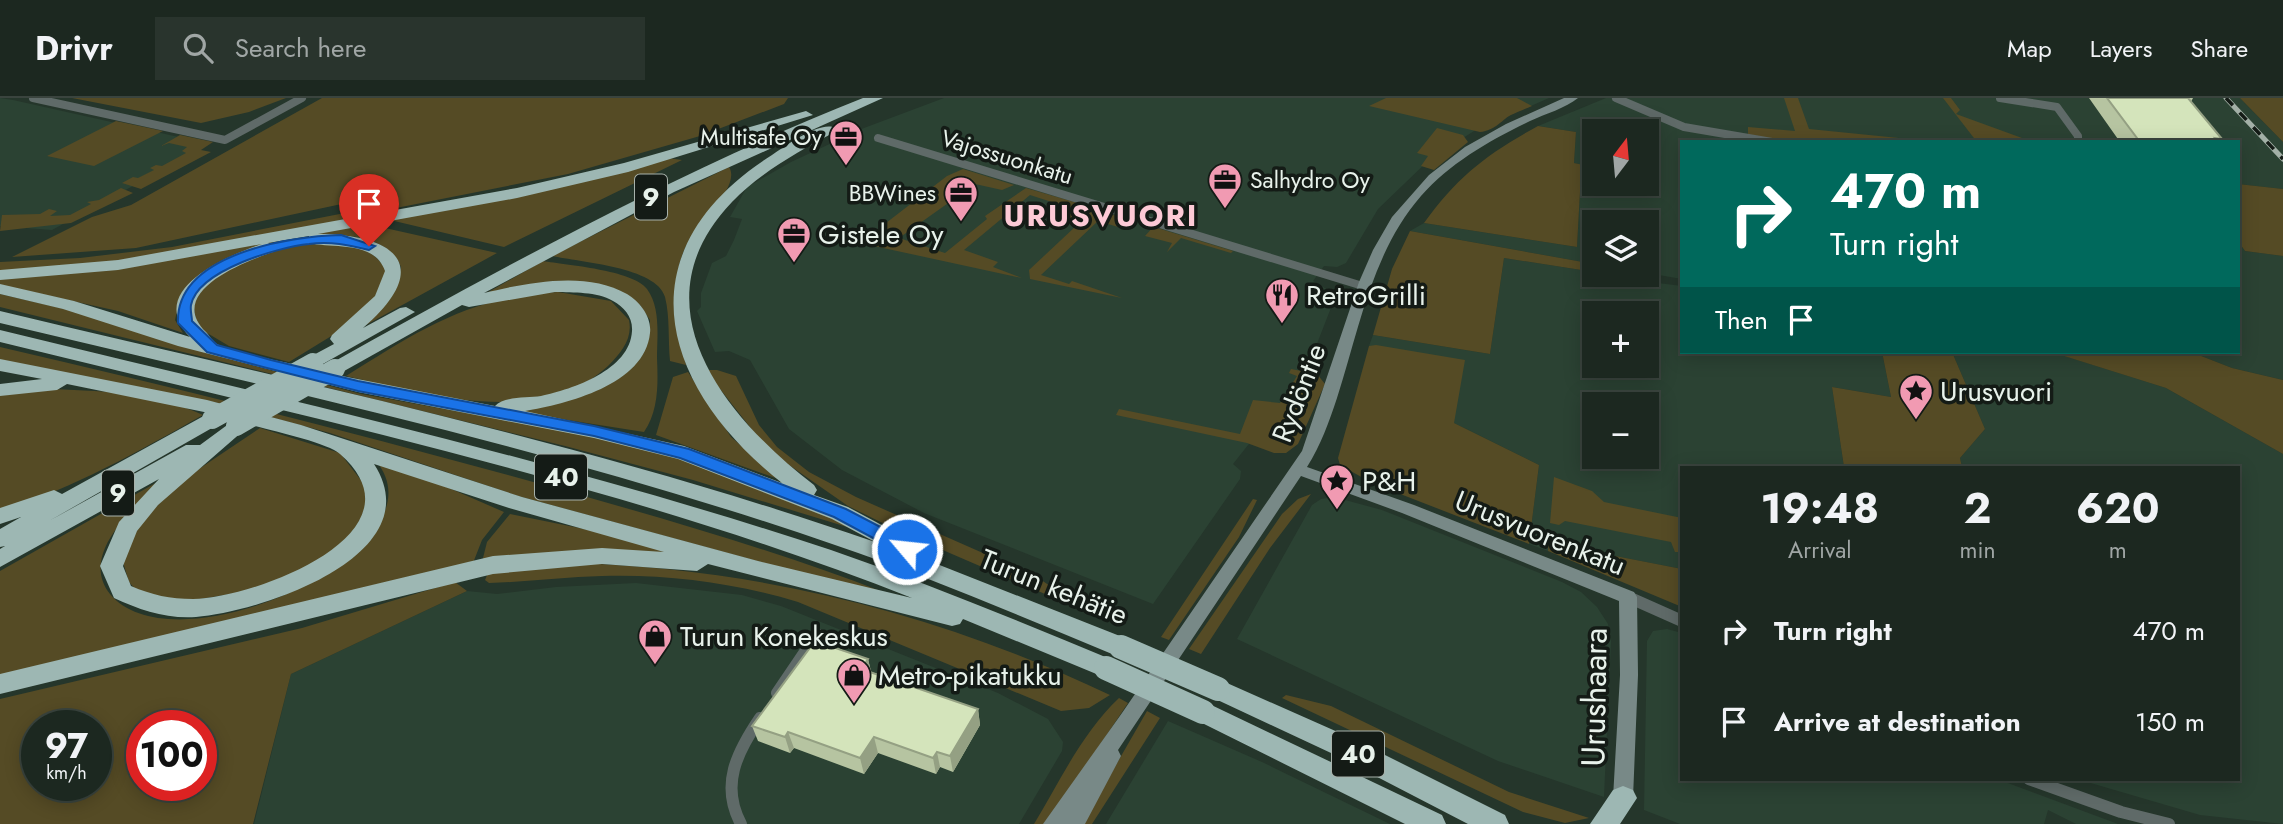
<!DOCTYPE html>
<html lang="en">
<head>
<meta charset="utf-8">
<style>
	body { margin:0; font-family:Jost,sans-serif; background:#29342d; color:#f1f3f6; height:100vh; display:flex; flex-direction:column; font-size:26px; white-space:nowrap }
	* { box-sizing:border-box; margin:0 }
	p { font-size:23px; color:#a0a6a5 }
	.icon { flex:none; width:38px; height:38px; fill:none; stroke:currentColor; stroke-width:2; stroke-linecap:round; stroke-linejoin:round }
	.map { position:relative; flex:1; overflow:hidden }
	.panel { position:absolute; left:1680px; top:368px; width:560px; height:315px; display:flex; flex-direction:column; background:#1c2820; border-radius:0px; box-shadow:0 4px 18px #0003,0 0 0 2px #3a443e }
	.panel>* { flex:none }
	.top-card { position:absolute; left:1680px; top:42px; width:560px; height:214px; border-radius:0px; box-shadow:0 4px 18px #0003,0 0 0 2px #3a443e; background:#00695c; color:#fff; overflow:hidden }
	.needle { width:46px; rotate:16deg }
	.buttons { position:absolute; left:1582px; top:21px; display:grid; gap:14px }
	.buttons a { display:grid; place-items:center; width:77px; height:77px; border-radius:0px; background:#1c2820; box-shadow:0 4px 18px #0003,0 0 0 2px #3a443e; font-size:35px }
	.speed { position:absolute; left:21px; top:612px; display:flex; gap:14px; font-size:35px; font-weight:700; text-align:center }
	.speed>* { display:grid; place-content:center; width:91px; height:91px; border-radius:50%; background:#1c2820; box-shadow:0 4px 18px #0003,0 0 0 2px #3a443e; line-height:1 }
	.speed small { font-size:18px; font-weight:400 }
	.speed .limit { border:10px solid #d22; background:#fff; color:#111 }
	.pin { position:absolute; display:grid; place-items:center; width:60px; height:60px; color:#fff; margin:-72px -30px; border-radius:50% 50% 50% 0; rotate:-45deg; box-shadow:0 0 7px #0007 }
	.pin .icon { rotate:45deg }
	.me { position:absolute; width:77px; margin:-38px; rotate:298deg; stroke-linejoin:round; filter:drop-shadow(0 0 5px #0008) }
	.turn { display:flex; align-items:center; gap:24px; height:147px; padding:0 35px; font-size:32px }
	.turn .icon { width:91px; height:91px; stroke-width:2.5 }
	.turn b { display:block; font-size:49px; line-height:60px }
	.then { display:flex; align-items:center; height:66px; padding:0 35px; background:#0003; gap:14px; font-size:26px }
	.eta { display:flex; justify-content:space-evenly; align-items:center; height:119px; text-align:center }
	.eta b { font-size:42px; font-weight:700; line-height:49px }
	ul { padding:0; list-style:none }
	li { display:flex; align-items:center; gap:21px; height:91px; padding:0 35px }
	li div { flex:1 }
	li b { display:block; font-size:26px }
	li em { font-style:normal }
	header { display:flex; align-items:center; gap:42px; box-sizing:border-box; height:98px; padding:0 35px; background:#1c2820; border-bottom:2px solid #3a443e }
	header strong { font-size:33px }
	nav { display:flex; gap:38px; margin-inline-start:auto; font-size:24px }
	.search { width:490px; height:63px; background:#29342d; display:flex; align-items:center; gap:18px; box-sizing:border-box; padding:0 24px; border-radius:0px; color:#a0a6a5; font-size:26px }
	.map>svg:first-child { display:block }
</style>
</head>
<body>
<header>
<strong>Drivr</strong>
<div class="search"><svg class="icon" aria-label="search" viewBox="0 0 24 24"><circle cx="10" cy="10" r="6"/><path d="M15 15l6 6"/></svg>Search here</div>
<nav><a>Map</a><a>Layers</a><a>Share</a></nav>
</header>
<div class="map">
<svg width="2283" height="726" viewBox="0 0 2283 726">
	<rect width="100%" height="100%" fill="#25362b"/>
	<path fill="#2b4233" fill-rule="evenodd" d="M0,0L13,2L210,46L52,132L0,128Z
		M944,0H1549L1474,33L1430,61L1378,111L1346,165L1337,169L1324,168L1313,183L1333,195L1334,202L1306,274L1233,366L1241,373L1240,381L1153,506L924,415L842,372L789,331L750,262L729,253L715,254L697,213L701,209V195L712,165L726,158L734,142L742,121L730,119L747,89L791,64L864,30Z
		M1606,0H2240L2283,44V91L2238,86V44H1682V181L1647,175V124H1594V166L1410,133L1424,125L1577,149L1580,94L1594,90L1595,86H1647V33H1594V69L1574,65L1576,34L1538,28Z
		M2238,143L2245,153L2283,158V282L2232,270L2191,254H2238Z
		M1504,160L1594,174V177L1682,188V254H1882L1891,299L1832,289L1844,369H1682V471L1563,448L1549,438L1548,453L1529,446L1539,367L1454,325L1369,248L1373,237L1490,256ZM1594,215H1647V268H1594ZM1594,306H1647V359H1594Z
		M1952,254H2061L2062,257L2166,290L2283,356V726L2200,717L2077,681H2238V369H1962L1960,360L1985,331Z
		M1334,399L1382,412L1562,484L1581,494L1597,509L1608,526L1611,543L1604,699L1498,663L1237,541L1312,407L1321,401Z
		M636,485L742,497L781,508L998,595L1048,621L1063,644L1062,653L1019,726H254L291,576L467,493L497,496L556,489Z
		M1667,531L1682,535V681H1997L2118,726H2076L2048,712L2044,726H1680L1644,712L1647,543L1653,533Z
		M1168,623L1262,664L1390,726H1106Z"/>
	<path fill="#554b25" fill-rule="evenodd" d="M72,0H286L249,14L201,25Z
		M322,0H788L784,6L700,38L568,76L391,111L365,101L136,150L12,159L92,119L131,107Z
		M1386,0H1517L1532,8C1525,11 1517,14 1511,17C1504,20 1495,33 1480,34L1369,8Z
		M1784,0H1798L1809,31L1939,44H1804L1748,38V29L1795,33Z
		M1943,0H1951L1960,12L1956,16L2033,44H1977Z
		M2240,0H2283V44Z
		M116,23L163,33L94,68L47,58Z
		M1538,28L1576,34L1574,65L1594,69L1595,90L1580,94L1577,149L1424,125C1458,78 1487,56 1538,28Z
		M1437,30L1463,37L1468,44L1434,72L1421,68L1428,58L1417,55Z
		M180,37L213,44L201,52L211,54L141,91L122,85L133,79L138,80L154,72L150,70L156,67L162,68L186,55L182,53L187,49L169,45L161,48Z
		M668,60L682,62L504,149L390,122Z
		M729,69C742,88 695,130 685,150C668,188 680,228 686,267L670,263C668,243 670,218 665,199C657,169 579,164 552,158Z
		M963,71L1014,87L1002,92L975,86L899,140L945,155L987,121L985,118L1026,90L1081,106L1059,112L1061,107L1030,97L964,152L998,164L993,169L1022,180L860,145L947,78Z
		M2238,86L2283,91V158L2245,153L2238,143Z
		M121,90L133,95L71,125L0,133L2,117L40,116L49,111L57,113L50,118L70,117L91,106L87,104L99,102Z
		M1095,111L1137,124L1128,132L1098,123L1041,177L1069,186L1072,183L1122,200L1030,181L1029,172L1076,128L1070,122V116Z
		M355,113H369L375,118L118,163L0,173V164L80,160L172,149Z
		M380,124L385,130L497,155L355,233L396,191L401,169C384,122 282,135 248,154C224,167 202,184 180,199L175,222L183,235L118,213L0,187V181Z
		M1154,128V129L1233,153L1231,155L1181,140L1167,154L1172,145L1145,138Z
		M1410,133L1594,166V174L1504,160L1490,256L1373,237L1392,171Z
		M315,144C345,145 368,145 386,171L381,194L333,237L289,264L229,248L197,229L193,204C210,169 279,148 315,144Z
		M543,163C566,167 633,172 647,191C661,210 657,239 657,260C658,285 659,312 644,334L510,313L592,292L650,231V222L640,207L605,190L485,196Z
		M558,194L611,203L629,222C633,241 621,255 608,268C540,331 425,296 346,278C418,233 470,198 558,194Z
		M0,196L69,212L210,256L361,296L577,335L671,358L822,414L847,429L693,382L565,348L0,209Z
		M1376,247L1465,262L1454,325L1539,367L1529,446L1372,385L1340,367L1338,360L1369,248Z
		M0,249C170,288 340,331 508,377C634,412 761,447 883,494L826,482L518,398L330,335L218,305L0,262Z
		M1882,254H1952L1985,331L1960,360L1962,369H1844L1832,289L1891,299Z
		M2061,254H2191L2232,270L2283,282V356L2166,290L2061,257Z
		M1291,271L1317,276L1325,286L1298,346L1286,355H1274L1247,345L1116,317L1119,311L1240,336L1253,302L1280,305L1297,278L1289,275Z
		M705,272H717L736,278L759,327L777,349L809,374L856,399L1037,479L1089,515L901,434L848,408L769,353Z
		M688,274L731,339L781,382L656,337L673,279Z
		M44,291C96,292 155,295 203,317C137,354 73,391 0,413V297Z
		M260,330L340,355L370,394L358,429L328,460L279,488L182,504L136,492L129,484L123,464L136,432L146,418L190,377Z
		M375,362L426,380L504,414L482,442L473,465L0,580V473L168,378C147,400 117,422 105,450C98,466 99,483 110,496C176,576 452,449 375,362Z
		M1554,379L1592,393L1604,404L1682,420V454H1675L1671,444L1565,423L1559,427L1550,425Z
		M1311,396L1270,450L1201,556L1189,551L1282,416L1298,401Z
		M1253,401L1257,402L1239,439L1169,542L1161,539Z
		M510,416L589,432L683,458L482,464L487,444Z
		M1549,438L1564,448L1682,471V509L1548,453Z
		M575,465C762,471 940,516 1110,597L1089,610L1061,613L798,504C735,485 668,476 602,478C564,479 527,484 489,485L485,482L488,475Z
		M455,484L467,493L291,576L253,726H0V601L302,530ZM37,628H96V688H37ZM142,628H201V688H142Z
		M1286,597L1331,608L1509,694L1589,720L1565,725L1523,714L1282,600Z
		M1119,600L1128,605L1047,726H1034C1060,683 1082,635 1119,600Z
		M1147,613L1160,620L1092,726H1082Z"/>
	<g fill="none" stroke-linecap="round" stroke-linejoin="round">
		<path stroke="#5f6a68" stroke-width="8" d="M33,0L225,42L302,0
			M1616,0L1684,29L1772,44
			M2000,0L2057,9L2078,38V44
			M878,40L1366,189"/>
		<path stroke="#5f6a68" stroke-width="12" d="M1628,499L1682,523
			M777,595L817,536
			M2029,681L2121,714L2169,726
			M741,726C720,687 737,654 760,620"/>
		<path fill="#788987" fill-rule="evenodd" d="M1564,0H1578C1566,10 1545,16 1530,23C1490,42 1450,65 1421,98C1372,154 1359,232 1337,300C1329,324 1321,347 1307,369L1414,407L1634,494L1637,499L1638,577L1633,700L1630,706L1623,709L1616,706L1613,700L1620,577L1619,503L1402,415L1301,378L1118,652L1121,658L1085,726H1043L1122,615L1302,353L1359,184L1373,152L1392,119L1429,77L1465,49L1506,26Z"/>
		<path fill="#9db7b3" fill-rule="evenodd" d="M863,0H883L674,94L484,195C526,185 586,172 627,196C640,204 652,219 650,235C645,287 566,306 525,313L684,348L782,385C658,287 622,152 772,57C786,48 816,25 833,29V35C798,54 761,74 732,104C633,207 725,319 814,387L817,392L814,397L848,409L936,456L939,462L937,466L1130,542L1133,549L1130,556L1121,559L1112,556C1020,518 929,479 835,447C563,353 280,292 0,225V213C293,283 590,345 875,444L832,421L678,361L594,340L358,294L178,248L63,211L0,196V186L74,203L190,239C144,192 227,158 262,146L118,172L0,182V172L118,162L517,90L624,65L806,13L813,17L628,74L517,100L318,136C397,136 434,169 363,230L400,210L406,209L415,214L314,271L327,274L328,267C503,169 677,74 863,0ZM309,138V145C334,151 374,142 385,173L375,198L332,237L330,241L334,246L306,261L303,265L306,269C290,265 227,253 217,246C213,244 209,237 206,234C165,194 244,164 273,154L276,150L268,145ZM555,194C574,195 596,193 613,203C624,209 633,219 632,233C630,272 573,291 541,298C528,300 504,298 495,308L337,277L462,207L469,209Z
			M0,232C278,300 559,362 831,452C927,485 1021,524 1115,563L1118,570L1115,577L1106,580L963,521L960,526L952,528L708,466L697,473L602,466L493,476L0,596V576L493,458L602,450L664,454L509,410L374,366C433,457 261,514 196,519C166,521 140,512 114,500L100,468L119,424L159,381L0,469V451L5,448L0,449V431L21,419L0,426V410L54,392L62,396L209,315L67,286L57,292L0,298V286L42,281L0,273V261L207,302L301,327L522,399L758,463L912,500C620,385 304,319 0,244ZM220,318L234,322L200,347H186L49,423L219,326ZM244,325C264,331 327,344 340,356C430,435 254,500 193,501C170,501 152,497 131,488L123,468L137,433L158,407L243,333Z
			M1218,581L1349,639L1505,717L1509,726H1468L1331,655L1209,598L1205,591L1209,584Z
			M1203,603L1442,717L1446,726H1405L1194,621L1190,614L1194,607Z
			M1623,688L1633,692L1637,700L1620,726H1590L1613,692Z"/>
		<g stroke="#a3b0a7" stroke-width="5">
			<path id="rail" d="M2226,0L2283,61"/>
		</g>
		<use href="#rail" stroke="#141b16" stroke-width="3.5" stroke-dasharray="10" stroke-linecap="butt"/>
		<path stroke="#9db7b3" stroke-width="20" d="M212,321L313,265
			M236,328L335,271"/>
		<path stroke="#9db7b3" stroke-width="24" d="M1121,549L1218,591
			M1106,570L1203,614"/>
	</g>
	<path fill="#b6c4a1" d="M2089,0H2193L2191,4L2222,41L2220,44H2120Z
		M868,561L871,574L978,611L980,627L953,674L940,669L936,676L878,655L864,676L794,650L790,655L758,643L752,628Z"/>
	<path fill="#94a083" d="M868,561L872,577L861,571Z
		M978,611L980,627L953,674L950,658Z
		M788,634L794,650L790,655L785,639Z
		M874,639L878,655L864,676L860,660Z
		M937,654L940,669L936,676L933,660Z"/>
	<path fill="#d4e4bb" stroke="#94a083" stroke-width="2" d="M2107,0H2188L2222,41L2215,40L2218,44H2140Z
		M815,543L868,561L861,571L978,611L950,658L937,654L933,660L874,639L860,660L788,634L785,639L752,628Z"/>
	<path fill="#1a73e8" stroke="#114b97" stroke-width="2" d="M341,137L375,148L369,152C349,147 330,143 309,146C279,149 198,172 191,207C190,212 192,219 192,223L217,247L271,262L358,283L594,328L689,351L846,411L913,446L915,451L907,457L901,455L834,419L680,360L594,338L358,293L263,269L207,254L178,225C175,156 290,138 341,137Z"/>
	<defs>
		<g id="office-pin" transform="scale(1.75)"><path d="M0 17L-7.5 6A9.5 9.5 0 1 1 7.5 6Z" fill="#f19ab2" stroke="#141b16"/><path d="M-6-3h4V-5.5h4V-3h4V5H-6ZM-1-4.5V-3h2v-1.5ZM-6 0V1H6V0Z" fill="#111"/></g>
		<g id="restaurant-pin" transform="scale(1.75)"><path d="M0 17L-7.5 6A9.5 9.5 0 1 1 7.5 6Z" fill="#f19ab2" stroke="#141b16"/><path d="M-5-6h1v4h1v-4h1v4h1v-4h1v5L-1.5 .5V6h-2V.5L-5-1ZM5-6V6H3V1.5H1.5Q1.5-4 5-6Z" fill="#111"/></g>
		<g id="sight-pin" transform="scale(1.75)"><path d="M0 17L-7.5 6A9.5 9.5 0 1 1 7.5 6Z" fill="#f19ab2" stroke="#141b16"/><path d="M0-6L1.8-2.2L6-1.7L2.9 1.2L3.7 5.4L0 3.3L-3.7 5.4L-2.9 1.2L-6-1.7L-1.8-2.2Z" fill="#111"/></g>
		<g id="shop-pin" transform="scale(1.75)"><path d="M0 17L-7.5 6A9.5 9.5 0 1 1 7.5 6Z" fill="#f19ab2" stroke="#141b16"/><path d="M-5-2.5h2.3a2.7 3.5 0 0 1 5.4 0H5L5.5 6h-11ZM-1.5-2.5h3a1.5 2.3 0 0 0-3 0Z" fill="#111"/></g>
	</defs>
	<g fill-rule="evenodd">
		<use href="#office-pin" x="846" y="39"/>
		<use href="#office-pin" x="1225" y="82"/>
		<use href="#office-pin" x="961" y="95"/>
		<use href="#office-pin" x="794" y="136"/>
		<use href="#restaurant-pin" x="1282" y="197"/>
		<use href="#sight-pin" x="1916" y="293"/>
		<use href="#sight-pin" x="1337" y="383"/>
		<use href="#shop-pin" x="655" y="538"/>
		<use href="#shop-pin" x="854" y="577"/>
	</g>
	<g text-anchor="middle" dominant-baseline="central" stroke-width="7" stroke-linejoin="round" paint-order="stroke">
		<g font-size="23" fill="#e8f2eb" stroke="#141b16" text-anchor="end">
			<text x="822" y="39">Multisafe Oy</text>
			<text x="1250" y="82" text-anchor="start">Salhydro Oy</text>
			<text x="936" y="95">BBWines</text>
		</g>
		<g font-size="23" fill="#e8f2eb" stroke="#141b16">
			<text transform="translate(1007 59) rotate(17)">Vajossuonkatu</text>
		</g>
		<g fill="#141b16" stroke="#a8b2ab" stroke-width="2">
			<rect x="635" y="76.5" width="32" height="45" rx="5"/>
			<rect x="535" y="356.5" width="52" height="45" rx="5"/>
			<rect x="102" y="372.5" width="32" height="45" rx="5"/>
			<rect x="1332" y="633.5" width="52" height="45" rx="5"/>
		</g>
		<g font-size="26" font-weight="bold" fill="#e8f2eb">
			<text x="651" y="99">9</text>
			<text x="561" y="379">40</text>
			<text x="118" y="395">9</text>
			<text x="1358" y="656">40</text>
		</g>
		<g font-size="28" fill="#e8f2eb" stroke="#141b16" text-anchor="start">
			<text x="818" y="136">Gistele Oy</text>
			<text x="1306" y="197">RetroGrilli</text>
			<text x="1940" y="293">Urusvuori</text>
			<text x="1362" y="383">P&amp;H</text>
			<text x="680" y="538">Turun Konekeskus</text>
			<text x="878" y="577">Metro-pikatukku</text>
		</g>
		<g font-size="28" fill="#e8f2eb" stroke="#141b16">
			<text transform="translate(1299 295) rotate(-69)">Rydöntie</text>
			<text transform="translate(1540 435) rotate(22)">Urusvuorenkatu</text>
			<text transform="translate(1054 489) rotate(22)">Turun kehätie</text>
		</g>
		<g font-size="30" font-weight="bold" letter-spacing="2" fill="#fdcad6" stroke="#141b16">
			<text x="1101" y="117">URUSVUORI</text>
		</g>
		<g font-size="33" fill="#e8f2eb" stroke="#141b16">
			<text transform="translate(1594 599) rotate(-89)">Urushaara</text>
		</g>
	</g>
</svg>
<div class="buttons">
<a><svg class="needle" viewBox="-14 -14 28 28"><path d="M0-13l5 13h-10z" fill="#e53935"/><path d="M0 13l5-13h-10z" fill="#a0a6a5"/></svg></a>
<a><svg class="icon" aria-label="layers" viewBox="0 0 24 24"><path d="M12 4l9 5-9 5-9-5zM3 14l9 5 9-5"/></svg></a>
<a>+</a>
<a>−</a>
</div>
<div class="speed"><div>97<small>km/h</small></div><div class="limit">100</div></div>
<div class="pin" style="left:369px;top:148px;background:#d93025"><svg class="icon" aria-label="arrive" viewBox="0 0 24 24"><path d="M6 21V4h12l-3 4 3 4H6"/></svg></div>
<svg class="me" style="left:907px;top:451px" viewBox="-20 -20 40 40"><circle r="17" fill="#1a73e8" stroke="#fff" stroke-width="3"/><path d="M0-11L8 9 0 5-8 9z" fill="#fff"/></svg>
<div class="top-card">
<div class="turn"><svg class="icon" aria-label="right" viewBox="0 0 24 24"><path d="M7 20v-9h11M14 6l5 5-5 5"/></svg><div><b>470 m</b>Turn right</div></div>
<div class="then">Then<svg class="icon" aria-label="arrive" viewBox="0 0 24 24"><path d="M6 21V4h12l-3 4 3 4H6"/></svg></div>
</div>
<section class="panel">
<div class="eta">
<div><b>19:48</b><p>Arrival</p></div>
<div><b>2</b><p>min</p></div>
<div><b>620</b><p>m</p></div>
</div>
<ul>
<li><svg class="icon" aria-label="right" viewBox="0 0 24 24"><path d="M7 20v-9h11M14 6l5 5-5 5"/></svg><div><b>Turn right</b></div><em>470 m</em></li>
<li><svg class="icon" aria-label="arrive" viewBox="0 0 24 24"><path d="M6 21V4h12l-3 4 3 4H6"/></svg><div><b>Arrive at destination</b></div><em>150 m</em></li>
</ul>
</section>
</div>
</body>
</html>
